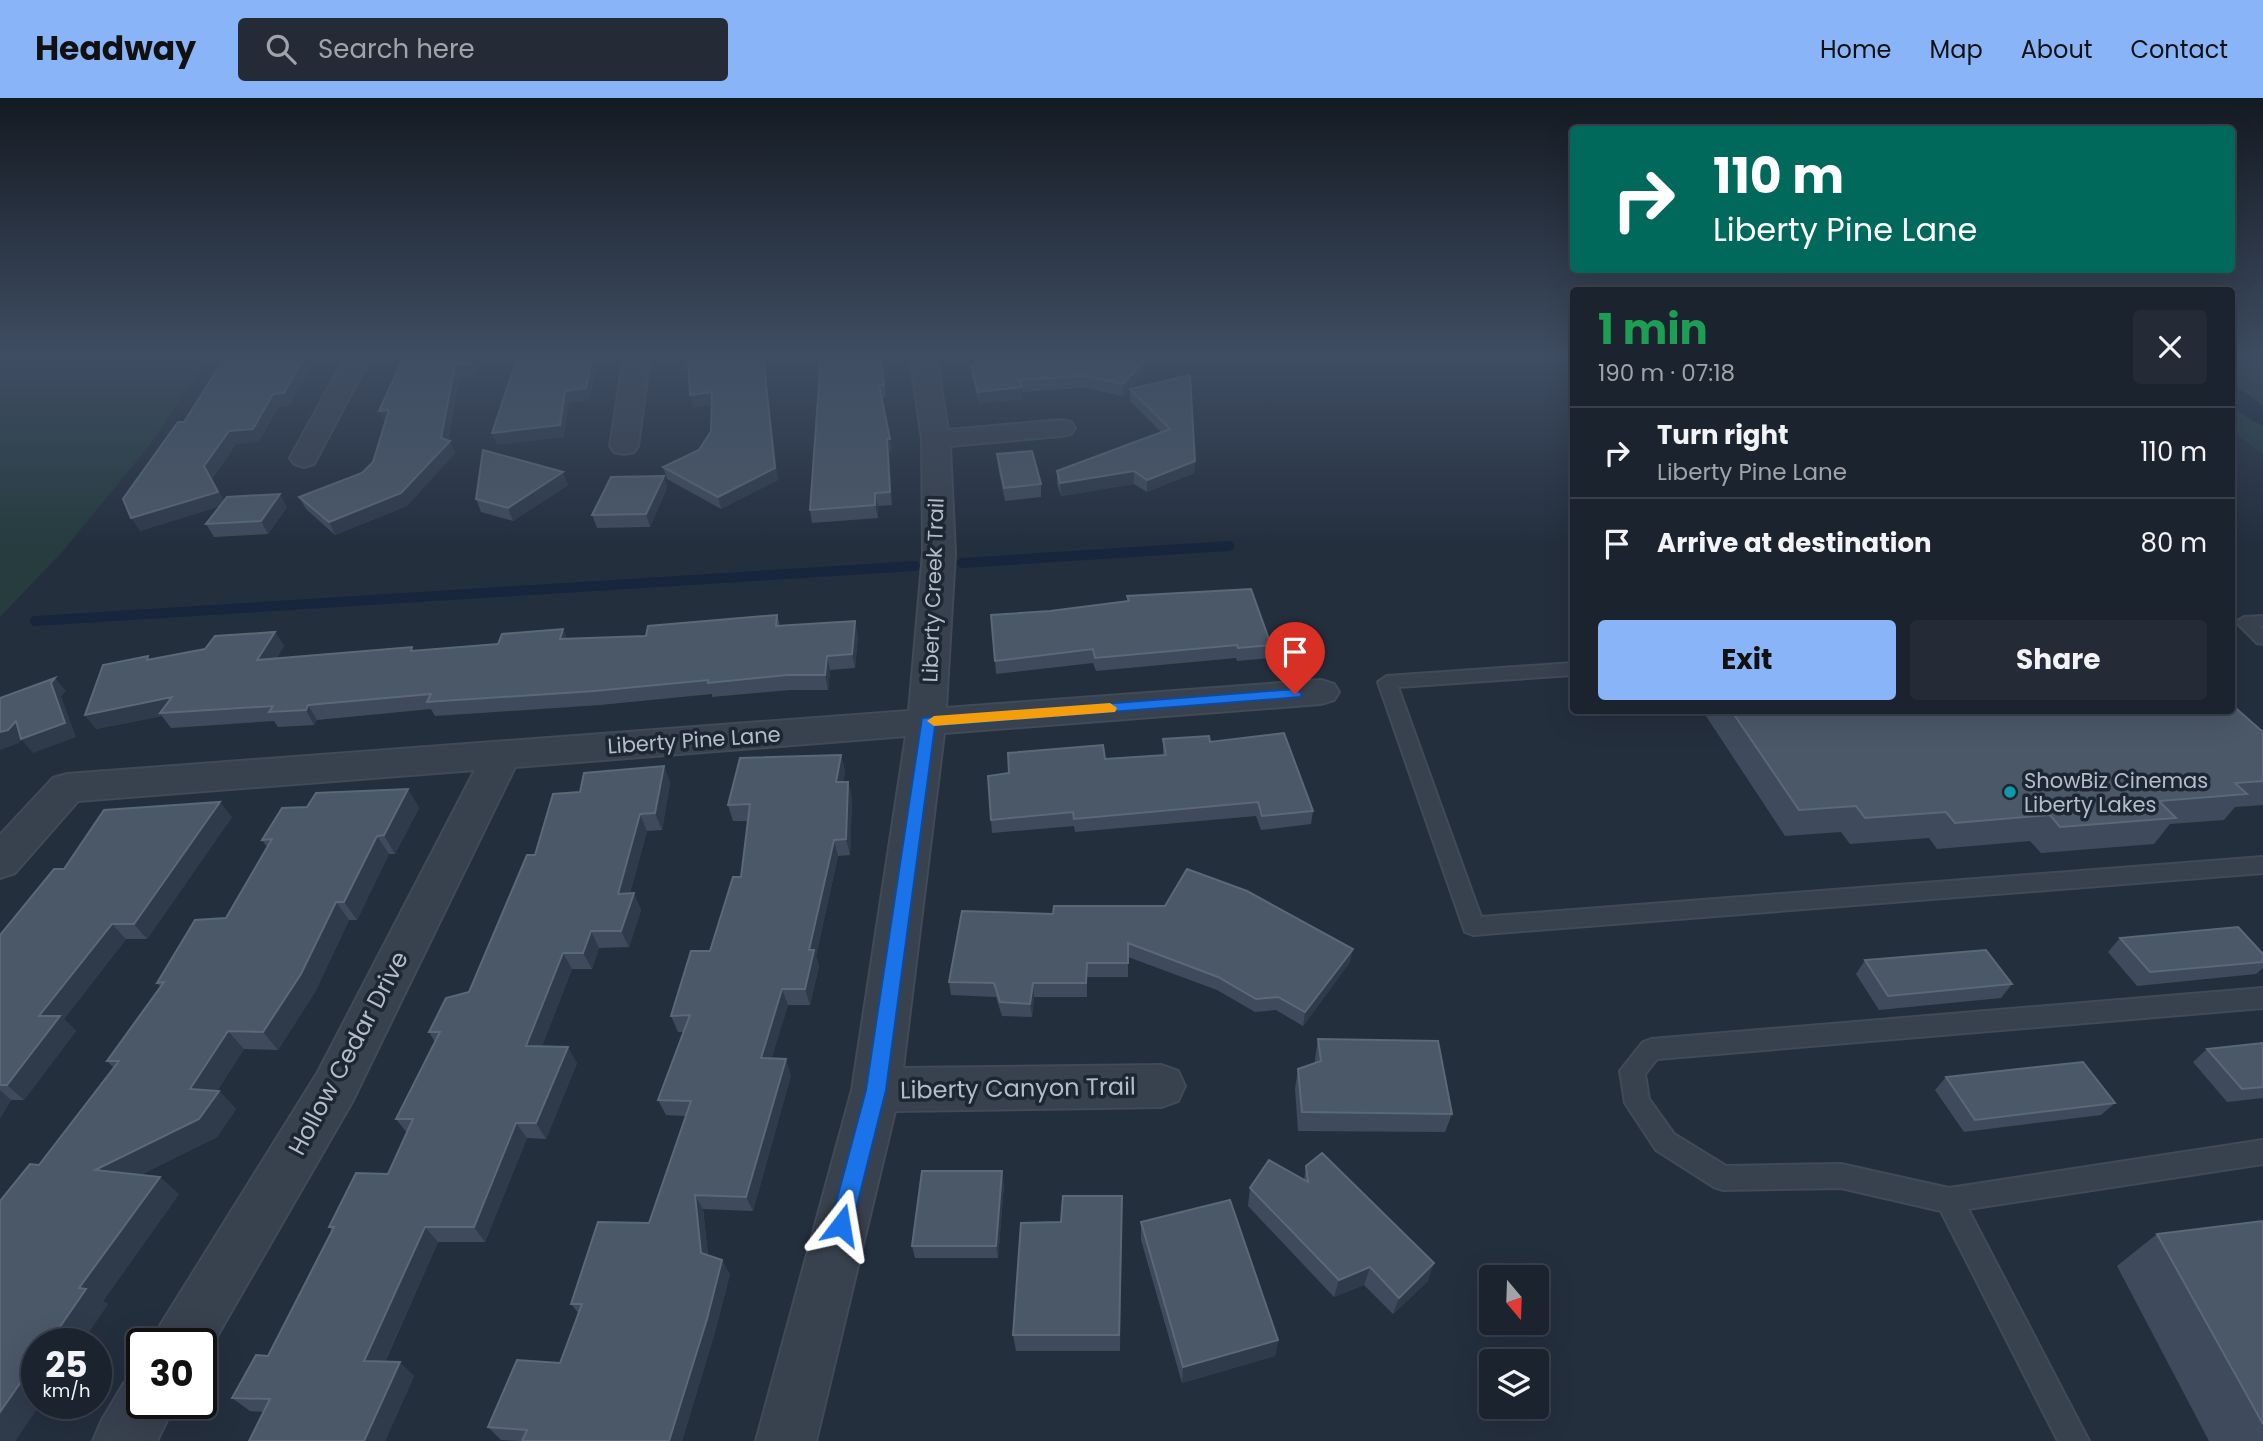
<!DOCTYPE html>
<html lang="en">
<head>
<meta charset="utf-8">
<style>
	body { margin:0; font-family:Poppins,sans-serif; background:#242b36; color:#f1f3f6; height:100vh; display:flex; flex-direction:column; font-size:26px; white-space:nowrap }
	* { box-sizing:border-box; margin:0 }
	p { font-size:23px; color:#a0a4aa }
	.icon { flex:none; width:38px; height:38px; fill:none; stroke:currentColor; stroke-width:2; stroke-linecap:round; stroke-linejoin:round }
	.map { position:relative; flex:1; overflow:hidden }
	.details { position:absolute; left:1570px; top:189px; width:665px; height:427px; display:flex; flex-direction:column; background:#1b232e; border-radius:7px; box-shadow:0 7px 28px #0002,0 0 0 2px #39404a }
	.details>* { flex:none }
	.top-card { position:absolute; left:1570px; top:28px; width:665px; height:147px; border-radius:7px; box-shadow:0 7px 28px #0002,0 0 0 2px #39404a; background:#00695c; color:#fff; overflow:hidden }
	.needle { width:46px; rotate:161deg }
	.buttons { position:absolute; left:1479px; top:1167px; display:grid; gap:14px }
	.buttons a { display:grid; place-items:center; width:70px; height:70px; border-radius:7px; background:#1b232e; box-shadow:0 7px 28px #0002,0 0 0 2px #39404a; font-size:35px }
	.speed { position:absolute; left:21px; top:1230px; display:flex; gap:14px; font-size:35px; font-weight:700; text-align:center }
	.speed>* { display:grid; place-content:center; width:91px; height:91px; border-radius:50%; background:#1b232e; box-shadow:0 7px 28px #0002,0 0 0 2px #39404a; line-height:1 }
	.speed small { font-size:18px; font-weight:400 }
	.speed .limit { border:4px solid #111; border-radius:10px; background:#fff; color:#111 }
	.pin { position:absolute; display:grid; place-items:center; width:60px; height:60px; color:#fff; margin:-72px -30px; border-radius:50% 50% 50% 0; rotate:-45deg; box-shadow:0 0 7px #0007 }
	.pin .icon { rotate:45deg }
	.me { position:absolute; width:77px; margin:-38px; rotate:14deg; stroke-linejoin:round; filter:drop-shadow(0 0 5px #0008) }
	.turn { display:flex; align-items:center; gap:24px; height:147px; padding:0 28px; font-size:32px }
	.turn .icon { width:91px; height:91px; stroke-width:2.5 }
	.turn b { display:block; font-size:49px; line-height:60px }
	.round { display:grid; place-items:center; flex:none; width:74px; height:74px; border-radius:7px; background:#242b36 }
	.overview { display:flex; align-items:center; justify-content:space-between; height:119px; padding:0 28px }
	h1 { font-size:42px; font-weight:700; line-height:52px; color:#1e9e55 }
	.button { display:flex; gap:14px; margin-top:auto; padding:14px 28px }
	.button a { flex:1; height:80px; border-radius:7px; background:#8ab4f8; color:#111; font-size:28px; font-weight:700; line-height:80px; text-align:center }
	.button a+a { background:#242b36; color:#f1f3f6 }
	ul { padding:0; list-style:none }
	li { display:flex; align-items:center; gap:21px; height:91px; padding:0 28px; border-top:2px solid #39404a }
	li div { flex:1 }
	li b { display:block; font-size:26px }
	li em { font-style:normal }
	header { display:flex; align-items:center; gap:42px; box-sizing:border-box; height:98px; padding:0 35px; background:#8ab4f8; color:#111 }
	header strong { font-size:33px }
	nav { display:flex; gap:38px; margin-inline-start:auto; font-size:24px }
	.search { width:490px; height:63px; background:#242b36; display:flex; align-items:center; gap:18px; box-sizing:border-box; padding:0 24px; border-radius:7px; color:#a0a4aa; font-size:26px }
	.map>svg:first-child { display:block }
</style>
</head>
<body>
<header>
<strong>Headway</strong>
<div class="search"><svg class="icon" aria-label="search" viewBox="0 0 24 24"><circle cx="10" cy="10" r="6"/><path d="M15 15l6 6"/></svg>Search here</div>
<nav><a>Home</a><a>Map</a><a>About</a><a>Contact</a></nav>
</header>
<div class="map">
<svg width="2263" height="1343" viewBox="0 0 2263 1343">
	<rect width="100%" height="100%" fill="#242f3e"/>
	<path fill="#263c3f" d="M0,258H211L148,349L63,453L0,519Z
		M2231,258H2263V356L2231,332Z"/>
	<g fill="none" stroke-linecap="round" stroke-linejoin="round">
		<path stroke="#17263c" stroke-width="8" d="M1222,448H1229"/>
		<path stroke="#17263c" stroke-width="10" d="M962,465L1229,448
			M35,523L915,468"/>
		<path fill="#17263c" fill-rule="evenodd" d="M2231,289L2240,291L2263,307V327L2254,324L2231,308Z"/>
		<g stroke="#414a57" stroke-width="4">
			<path id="lane" d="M2263,518V528H2259L2263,532V546L2257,545L2236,524L2244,519Z
				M1573,565V577L1398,589L1481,819L2263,759V775L1473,837L1465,834L1378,584L1387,578Z
				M2263,890V910L1657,961L1645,976L1649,1001L1674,1036L1726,1068L1841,1066L1949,1090L2263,1042V1066L1968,1111L2089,1343H2058L1941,1113L1841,1090L1723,1092L1714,1089L1656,1052L1625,1005L1620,973L1643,944L1651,941Z"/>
		</g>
		<g stroke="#414a57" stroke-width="4">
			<path id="street" d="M346,258H371L314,366L304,369L294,366L290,360Z
				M624,258H650L638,348L634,354L624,356L614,354L610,348Z
				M910,258H936L948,332L1061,322L1071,324L1075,330L1071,336L1061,338L950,348L955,455L946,610L1321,582L1334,586L1339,594L1334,602L1321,606L944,635L903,970L1161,967L1178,973L1185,988L1178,1003L1161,1009L895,1013L816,1343H756L852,992L906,638L515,669L352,1004L201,1266V1246H152L161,1226L318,974L475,672L78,703L15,775L0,780V737L53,680L67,676L909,613L923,455L922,341Z
				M142,1278V1306H175L157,1343H93L102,1322L124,1285Z"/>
		</g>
		<use href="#lane" fill="#38414e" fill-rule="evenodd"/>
		<use href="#street" fill="#38414e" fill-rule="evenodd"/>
	</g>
	<path fill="#3f4b5c" d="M226,258L291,307L279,308L259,343L236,346L212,381L224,403L287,409L268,436L214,439L206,426L220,408L140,433L184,324Z
		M404,258H478L474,277L460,279L448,342L450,343L455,355L407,408L335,437L306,411L299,399L362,375L373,364Z
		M882,258L886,299H882L892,353L889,354L892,407L878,408V420L812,425L810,412Z
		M971,258H1152L1151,267L1123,298L1085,290L1022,294L1023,301L979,306L972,280L971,268H975Z
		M695,260L778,382L721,411L667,381L663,369L699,352L711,333L712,307L693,309Z
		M1190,277L1195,363L1194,375L1147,394L1134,386L1061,398L1057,386V373L1161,334L1130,303V291Z
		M997,356L1041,386V399L1005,403L998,369Z
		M664,378L667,390L650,429L597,430L592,417Z
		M568,387L513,423L481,414L476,401Z
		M1127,498L1271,547L1270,560L1237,563L1236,560L1096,573L1093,565L996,576L995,563L1050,513L1127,503Z
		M777,517L780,528L858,537L855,570L830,572L828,592H790L712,599V596L600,607L435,618L431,611L317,622L314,627L278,629L274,623L171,630L162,618L96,631L85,617L150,562L205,551L275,534L284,548L276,561L414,553L498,546L563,531L567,541L646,538Z
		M1705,612H2231L2263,634V707L2235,709L2224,722L2170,726L2154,746L2041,755L2030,743L1937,751L1929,740L1850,746L1841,734L1785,738L1704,615Z
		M1163,641L1210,644L1313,713L1311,726L1261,732L1256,718L1075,734L1074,728L992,735L991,722L1009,675L1105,661L1163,657Z
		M841,657L845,673L843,684H848L852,700L850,757L838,758L816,858L819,868L810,907H788L771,961L791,977L753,1113L703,1111L708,1157L730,1176L715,1234L682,1343H518L501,1342L488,1329L560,1265L579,1216L571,1206L649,1125L686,1018L666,1017L658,1002L684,934H678L671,918L710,853L741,779L748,723H733L728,707Z
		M664,668L670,685L662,732L647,733L630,795L641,812L629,849L599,850L592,871H572L542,948L577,965L546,1041L527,1040L485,1144H438L385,1264L414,1278L385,1343H249L264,1314L250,1313L232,1300L268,1258L332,1132L329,1129L388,1076L407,1035L396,1021L435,944L429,934L469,894L535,757L580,694Z
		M408,691L419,710L395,756H389L357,822H349L315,894L278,952L244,951L217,993H219L236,1011L217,1039L140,1077L179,1096L103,1203L108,1206L37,1306H40L15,1343L39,1067L114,970L107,963L161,889L157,885L226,820L267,749L262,742L307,709Z
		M232,719L147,841H126L64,921L76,933L24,1002H11L0,1020V837L64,771Z
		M962,813L1350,864L1303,928L1276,912L1255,914L1217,892L1128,859V879H1087V899H1034L1032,919L1002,918L996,899L951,897L949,884Z
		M2120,840L2263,856V870L2256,876L2137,888L2108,854Z
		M1865,862L2012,886L2001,900L1879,912L1856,876Z
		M1318,941L1452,1016L1445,1034L1298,1033L1295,991L1298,971L1315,965V961Z
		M2263,945V1000L2227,1004L2193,964L2207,951Z
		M1946,979L2115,1005L2101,1017L1964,1034L1935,992Z
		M1306,1068L1428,1183L1393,1216L1364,1187L1334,1199L1248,1108L1250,1090L1304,1082Z
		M1004,1086L998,1160H915L912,1148Z
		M1122,1116L1120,1253H1016L1013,1237L1061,1124Z
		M2263,1123V1343H2209L2117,1168L2157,1136Z
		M1141,1124L1278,1242L1275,1258L1182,1285L1141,1142Z"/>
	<path fill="#2f3b4b" d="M304,258H316L291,307L279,308L259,343L236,346L212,381L226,406L140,433L131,420L204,368L229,333L273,296Z
		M471,258H478L474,277L460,279L447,346L450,343L455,355L407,408L335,437L329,424L441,340L455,267Z
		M593,258H599L590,302L569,305L564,339L497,347L492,335L565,293Z
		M763,258H764L778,382L721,411L718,399Z
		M1149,258H1152L1151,267L1123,298V286Z
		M1022,289L1023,301L979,306L978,294Z
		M712,294L715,306L693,309L690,297Z
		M389,312L395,323L385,325L379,313Z
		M887,341H890L892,353L889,354L892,407L890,394Z
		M1195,363L1194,375L1147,394V382Z
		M1134,373V386L1061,398L1060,385Z
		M563,374L568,387L513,423L508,410Z
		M664,378L667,390L650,429L646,416Z
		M875,395L878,408V420L875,407Z
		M280,396L287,409L268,436L261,423Z
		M855,523L858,537L855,570L852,556Z
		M563,531L569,545L560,541Z
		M275,534L284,548L266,577L257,562Z
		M827,558L830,572L828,592L825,577Z
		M55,580L66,593L61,598L76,639L33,655L22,642L19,645L0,652V634L16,623Z
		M172,599L160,615L162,618L96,631L85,617Z
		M308,607L317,622L314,627L306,612Z
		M841,657L845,673L840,701L836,684Z
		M664,668L670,685L662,732L655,715Z
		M848,684L852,700L850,757L846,741Z
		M408,691L419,710L395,756L384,737Z
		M220,704L232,719L147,841L134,826Z
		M640,716L647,733L625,812L618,796Z
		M377,738L389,756L357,822L344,804Z
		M834,742L838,758L816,858L819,868L810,907L805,891L809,852Z
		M634,795L641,812L629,849L621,833Z
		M336,804L349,822L315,894L278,952L263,934Z
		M112,826L126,841L64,921L76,933L24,1002L7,987L39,918Z
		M591,833L599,850L592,871L583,855Z
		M1353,851L1350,864L1303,928L1305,914Z
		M563,855L572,871L536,964L526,948Z
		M1033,885L1034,899L1032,919L1030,906Z
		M782,891L788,907L767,976L761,960Z
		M228,933L244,951L207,1009L190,991Z
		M568,949L577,965L546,1041L536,1025Z
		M786,961L791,977L753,1113L746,1099Z
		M0,992L11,1002L0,1020Z
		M219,993L236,1011L217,1039L115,1089L95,1072Z
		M516,1025L527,1040L485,1144L474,1129Z
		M1002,1073L1004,1086L998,1160L996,1148Z
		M160,1079L179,1096L103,1203L108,1206L81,1246H48L79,1190Z
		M695,1097L703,1111L709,1169L701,1155Z
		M425,1129L438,1144L379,1276L364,1263Z
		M722,1162L730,1176L715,1234L682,1343H669Z
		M1434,1165L1428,1183L1393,1216L1399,1200Z
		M1370,1169L1364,1187L1334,1199L1339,1182Z
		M1278,1242L1275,1258L1182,1285L1183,1269Z
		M37,1261V1306H40L15,1343H0V1314Z
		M400,1264L414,1278L385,1343H364Z"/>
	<path fill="#4b5868" stroke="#5c6777" stroke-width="2" d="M226,258H304L284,295L273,296L253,331L229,333L204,368L218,394L131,420L123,401L178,324H184Z
		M404,258H471L470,266L455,267L441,340L450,343L401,395L329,424L299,399L362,375L373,364L389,312L379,313Z
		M518,258H593L586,290L565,293L560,327L492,335Z
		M694,258H763L775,370L718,399L663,369L699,352L711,333L712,294L690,297L688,261L695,260Z
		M821,258H881L884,287H879L890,341H887L890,394L875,395V407L810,412Z
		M974,258H1149L1123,286L1084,278L1020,282L1022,289L978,294L971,268H978Z
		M1190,277L1195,363L1147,382L1134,373L1060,385L1057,373L1170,331L1130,291Z
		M483,352L563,374L508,410L476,401Z
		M1032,353L1041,386L1004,390L997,356Z
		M664,378L646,416L592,417L611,379Z
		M280,396L261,423L206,426L227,399Z
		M1251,491L1271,547L1238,550L1237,547L1095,560L1093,551L995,563L991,517L1050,513L1129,503L1127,498Z
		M777,517L776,528L855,523L852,556L827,558L825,577H787L708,585V582L594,593L427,604L431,596L308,607L306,612L269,614L273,608L160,615L172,599L85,617L103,567L148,558L147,562L205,551L215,538L275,534L257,562L412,549L411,553L498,546L502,536L563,531L560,541L646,538L648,528Z
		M55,580L51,585L65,625L21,641L16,623L8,632L0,634V600Z
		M2231,606L2263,634V683L2235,685L2247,696L2159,703L2176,720L2060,729L2050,717L1955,725L1946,714L1865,720L1856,708L1799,712L1731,612H2231Z
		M1284,635L1313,713L1262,718L1258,704L1074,721L1073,714L991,722L988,678L1009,675L1008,655L1103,647L1105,661L1166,657L1163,641L1209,638L1210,644Z
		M841,657L836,684H848L846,741L834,742L809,852H814L805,891H782L761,960L786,961L746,1099L695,1097L701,1155L722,1162L707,1221L669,1343H522L527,1332L488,1329L517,1262L560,1265L582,1206H571L598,1124L649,1125L691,1003L658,1002L690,917L671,918L691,853H710L733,779H741L750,706L728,707L740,660Z
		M664,668L655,715L640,716L618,796L634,795L621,833H591L583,855H563L526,948L568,949L536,1025H516L474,1129H425L364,1263L400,1264L364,1343H249L270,1301L232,1300L256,1257L268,1258L334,1129H329L356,1075L388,1076L413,1021H396L440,934H429L446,900L469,894L527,757H535L553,696L580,694L584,675Z
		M408,691L384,737L377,738L344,804H336L301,876L263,934L228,933L190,991L219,993L199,1021L95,1072L160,1079L79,1190L86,1191L48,1246H37V1261L0,1314V1103L30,1066L39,1067L119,963H107L164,884L157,885L195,822L226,820L272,741L262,742L282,710L307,709L316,695Z
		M220,704L134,826H112L39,918H60L7,987H0V837L54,771H64L104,712Z
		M1187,771L1247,793L1353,851L1305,914L1278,899L1256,901L1218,879L1128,845V865H1087L1086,885H1033L1030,906L1000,904L994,885L949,884L962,813L1053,816L1054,808H1165Z
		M2238,829L2263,856V864L2150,874L2120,840Z
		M1986,852L2012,886L1888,898L1865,862Z
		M1318,941L1438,943L1452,1016L1302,1014L1298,971L1321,963Z
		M2263,945V989L2242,991L2207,951Z
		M2083,964L2115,1005L1975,1022L1946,979Z
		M1322,1055L1434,1165L1399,1200L1370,1169L1339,1182L1250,1090L1269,1062L1308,1084L1306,1068Z
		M922,1073H1002L996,1148H912Z
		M1063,1098H1122L1119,1237H1013L1021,1125L1061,1124Z
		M1230,1102L1278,1242L1183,1269L1141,1124Z
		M2263,1123V1326L2157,1136Z"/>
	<linearGradient id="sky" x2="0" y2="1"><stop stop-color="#141a22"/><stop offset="0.58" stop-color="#3f4d63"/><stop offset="1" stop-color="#3f4d63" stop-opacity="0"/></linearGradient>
	<rect width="2263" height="446" fill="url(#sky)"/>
	<path fill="#1a73e8" stroke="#114b97" stroke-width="2" d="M1295,591L1302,596L1300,599L935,628L886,992L852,1127L849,1135L841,1138L833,1135L830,1127L866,992L922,620Z"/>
	<path fill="#f59e0b" d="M1110,605L1117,610L1115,614L934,628L927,623L934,618Z"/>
	<circle fill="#0f9aa8" stroke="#1d2633" stroke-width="2.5" cx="2010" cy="694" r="7"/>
	<g text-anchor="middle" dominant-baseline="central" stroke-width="7" stroke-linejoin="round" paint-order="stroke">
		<g font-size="21" fill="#b4bcc9" stroke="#1d2633">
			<text transform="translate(933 492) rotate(-88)">Liberty Creek Trail</text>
			<text transform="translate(694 642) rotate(-4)">Liberty Pine Lane</text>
		</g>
		<g font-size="21" fill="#b4bcc9" stroke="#1d2633" text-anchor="start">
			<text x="2024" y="682">ShowBiz Cinemas<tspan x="2024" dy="24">Liberty Lakes</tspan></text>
		</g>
		<g font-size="24" fill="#b4bcc9" stroke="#1d2633">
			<text transform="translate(348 955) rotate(-62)">Hollow Cedar Drive</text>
			<text transform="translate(1018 990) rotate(-1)">Liberty Canyon Trail</text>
		</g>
	</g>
</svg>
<div class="buttons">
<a><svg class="needle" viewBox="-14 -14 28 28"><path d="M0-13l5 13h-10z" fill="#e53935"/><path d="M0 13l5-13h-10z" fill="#a0a4aa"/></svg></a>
<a><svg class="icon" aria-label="layers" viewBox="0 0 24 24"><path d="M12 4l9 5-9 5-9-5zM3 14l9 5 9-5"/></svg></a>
</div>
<div class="speed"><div>25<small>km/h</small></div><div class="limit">30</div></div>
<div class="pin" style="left:1295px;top:596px;background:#d93025"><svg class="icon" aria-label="arrive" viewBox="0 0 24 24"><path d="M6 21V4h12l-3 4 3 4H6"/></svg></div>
<svg class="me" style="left:841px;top:1127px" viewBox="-20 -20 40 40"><path d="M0-17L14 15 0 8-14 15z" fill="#1a73e8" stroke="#fff" stroke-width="4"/></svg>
<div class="top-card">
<div class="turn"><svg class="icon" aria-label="right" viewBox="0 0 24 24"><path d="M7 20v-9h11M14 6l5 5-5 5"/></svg><div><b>110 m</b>Liberty Pine Lane</div></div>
</div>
<section class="details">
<div class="overview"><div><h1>1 min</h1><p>190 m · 07:18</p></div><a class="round"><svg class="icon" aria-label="close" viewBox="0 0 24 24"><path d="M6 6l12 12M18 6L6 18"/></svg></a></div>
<ul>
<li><svg class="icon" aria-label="right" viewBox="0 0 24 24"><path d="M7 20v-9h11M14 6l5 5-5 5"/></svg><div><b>Turn right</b><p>Liberty Pine Lane</p></div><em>110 m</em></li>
<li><svg class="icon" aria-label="arrive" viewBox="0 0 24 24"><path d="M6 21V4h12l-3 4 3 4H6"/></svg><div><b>Arrive at destination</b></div><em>80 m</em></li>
</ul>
<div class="button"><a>Exit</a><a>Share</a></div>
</section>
</div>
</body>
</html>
